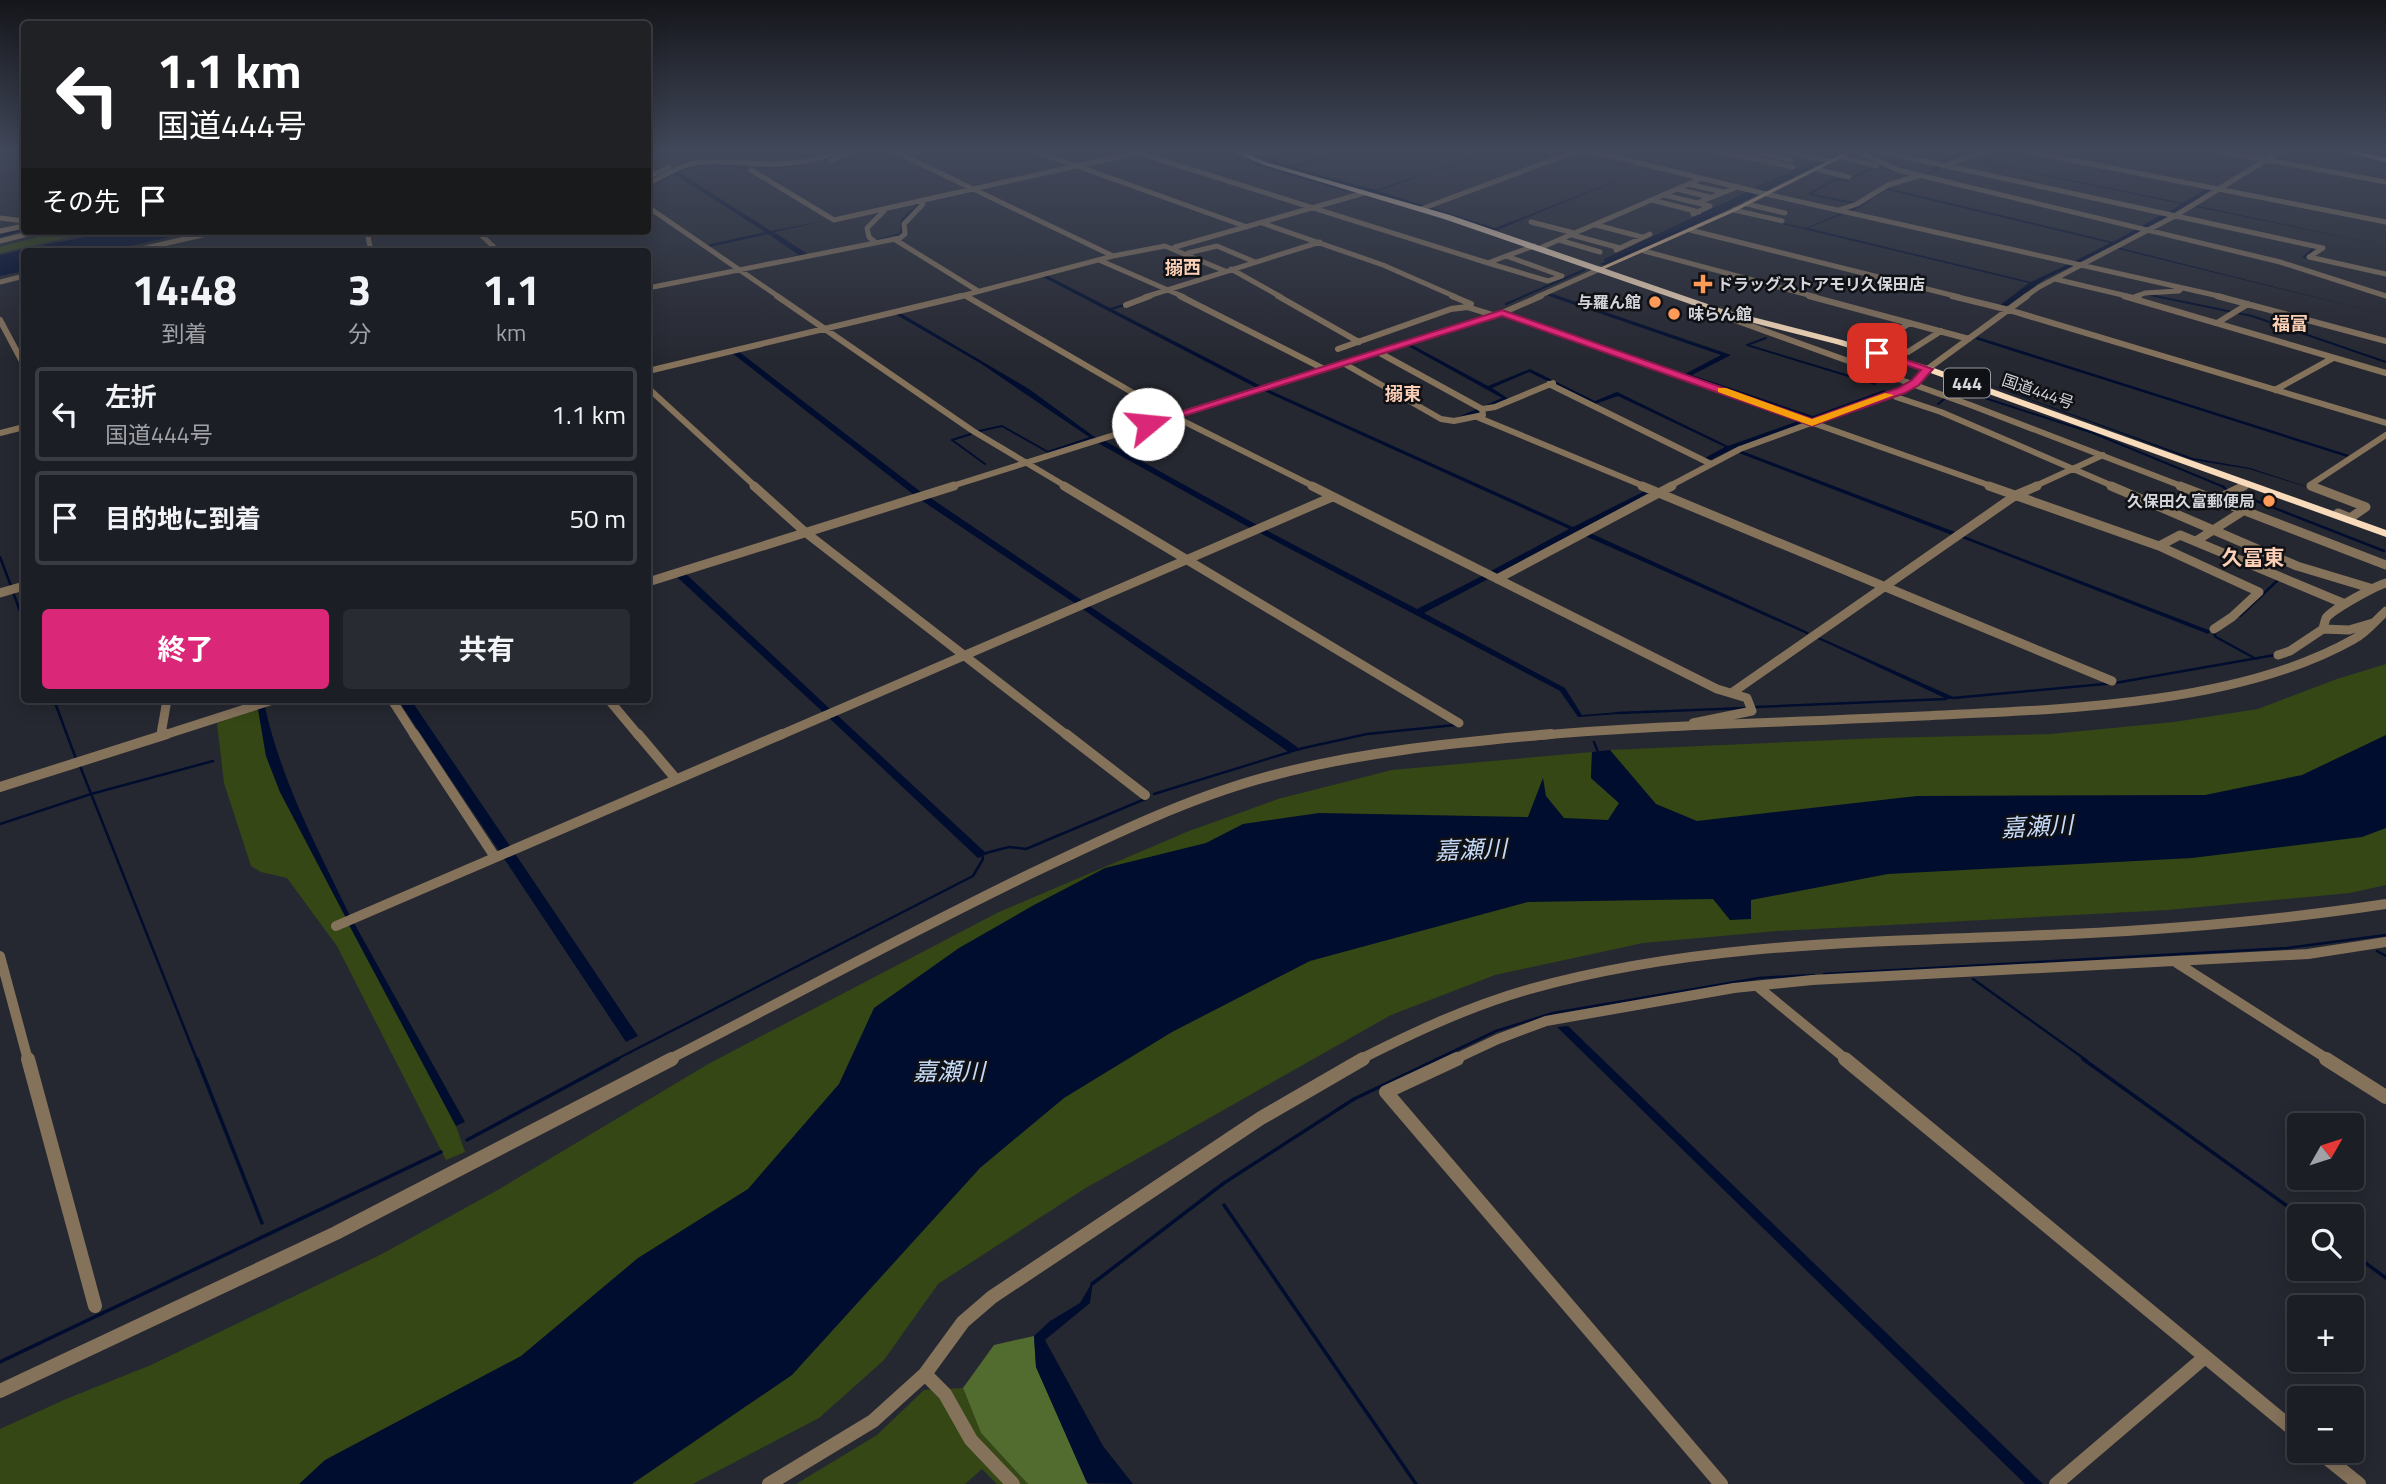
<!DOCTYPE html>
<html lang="ja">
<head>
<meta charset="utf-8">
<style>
	body { margin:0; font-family:"Titillium Web","Noto Sans JP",sans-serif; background:#292b32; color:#f1f3f6; height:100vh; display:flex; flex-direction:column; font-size:26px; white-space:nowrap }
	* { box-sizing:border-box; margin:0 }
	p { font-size:23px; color:#a0a2a7 }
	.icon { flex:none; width:38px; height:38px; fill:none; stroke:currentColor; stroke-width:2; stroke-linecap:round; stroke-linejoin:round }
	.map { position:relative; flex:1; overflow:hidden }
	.details { position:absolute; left:21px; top:248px; width:630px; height:455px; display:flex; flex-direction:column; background:#1c1e25; border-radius:7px; box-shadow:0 4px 18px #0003,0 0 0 2px #3a3c42 }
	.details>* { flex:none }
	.guide { position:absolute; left:21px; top:21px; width:630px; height:214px; border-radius:7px; box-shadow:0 4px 18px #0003,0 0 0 2px #3a3c42; background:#202124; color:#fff; overflow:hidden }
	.needle { width:46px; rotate:51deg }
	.fabs { position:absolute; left:2287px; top:1113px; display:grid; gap:14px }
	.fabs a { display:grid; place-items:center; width:77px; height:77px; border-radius:7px; background:#1c1e25; box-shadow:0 4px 18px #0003,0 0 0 2px #3a3c42; font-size:35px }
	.pin { position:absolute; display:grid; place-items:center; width:60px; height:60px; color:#fff; margin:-30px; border-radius:14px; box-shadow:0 4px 10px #0006 }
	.me { position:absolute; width:77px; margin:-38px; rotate:73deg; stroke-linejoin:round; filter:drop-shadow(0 0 5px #0008) }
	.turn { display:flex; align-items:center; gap:24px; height:147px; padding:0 21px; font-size:32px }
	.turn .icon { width:91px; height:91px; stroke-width:2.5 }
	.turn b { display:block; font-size:49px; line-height:60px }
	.then { display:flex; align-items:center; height:66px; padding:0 21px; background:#0003; gap:14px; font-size:26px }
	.eta { display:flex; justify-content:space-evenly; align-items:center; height:119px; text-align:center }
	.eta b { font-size:42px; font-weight:700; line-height:49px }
	.primary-button { display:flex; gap:14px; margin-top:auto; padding:14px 21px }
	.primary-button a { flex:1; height:80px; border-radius:7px; background:#db2777; color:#fff; font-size:28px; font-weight:700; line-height:80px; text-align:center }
	.primary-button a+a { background:#292b32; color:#f1f3f6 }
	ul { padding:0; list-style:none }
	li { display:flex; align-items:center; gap:21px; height:94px; margin:0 14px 10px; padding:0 7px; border:4px solid #3a3c42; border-radius:7px }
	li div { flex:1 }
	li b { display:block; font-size:26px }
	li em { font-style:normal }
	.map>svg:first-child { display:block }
</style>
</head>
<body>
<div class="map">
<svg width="2386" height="1484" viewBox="0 0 2386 1484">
	<rect width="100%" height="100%" fill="#262831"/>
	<path fill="#344714" d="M62,231H97L0,253V247Z
		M2386,664V748L2312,782L2200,801L1684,829C1655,811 1620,784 1610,750L1880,738L2051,734L2174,722L2258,709L2337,679Z
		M258,709L266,756L280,792L456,1126L465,1152L446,1160L337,946L287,878L261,872L251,866L224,783L217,723Z
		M1592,752L1591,778L1619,803L1622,828L1537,825L859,1104L376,1484H0V1429L66,1399L151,1365L382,1254L496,1191L710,1063L999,912L1189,831L1278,799L1392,770Z
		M2386,815V885L2350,893L2168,910L1777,931L1643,943L1495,975L1391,1015L1084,1189L938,1284L884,1360L819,1418L693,1484H596L1179,922L1738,887Z
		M963,1388L981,1433L1028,1484H997L982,1469L965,1484H796L877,1435L924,1390Z"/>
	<path fill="#526b2f" d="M1034,1336L1036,1367L1088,1484H1028L981,1433L963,1388L994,1345Z"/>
	<path fill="#000d2e" d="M1241,151H1252L1289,166L1346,151L1293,167L1376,190L1492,151L1379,191L1495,228L1651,167L1495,231L1290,169Z
		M1841,151H1847L1689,228L1604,265L1600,264Z
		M1966,151L1976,153L1963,158L2183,203L2208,188L2213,189L2189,204L2386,246L2187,205L2170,215L2165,214L2181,204L1959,158L1934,172L1888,188L2113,242L2161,215L2169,217L2113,246L2386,315L2110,247L2078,263L2073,262L2110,243L1887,190L1858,208L1808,228L2031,282L2071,263L2076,264L2045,279L2004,308L1999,306L2029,283L1736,213L1806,228L1858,206L1885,188L1932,172L1938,164L1969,153Z
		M844,154C817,164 788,169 759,169C728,169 708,160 678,172L771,231L830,220L774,232L809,255L769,261L799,255L768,234L709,247L707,245L765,232L674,174L648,188C688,151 732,171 779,167C801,166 822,158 844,154Z
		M117,231H196L104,252H49L53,250L43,245Z
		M35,247L45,252H24V271L0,276V255Z
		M1046,275L1261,386L1257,388L1041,276Z
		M1550,293L1731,355L1692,375L1813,416L1884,390L1890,393L1812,420L1683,375L1721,355L1546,295Z
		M900,313L1029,389L1096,438L1092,439L980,363L895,314Z
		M1978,337L2349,455L2347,457L1975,339Z
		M1412,345L1488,386L1530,369L1595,401L1617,392L1728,446L1801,420L1807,422L1733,449L1708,461L1703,459L1725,447L1618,396L1595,404L1529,372L1492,388L1509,399L1479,410L1478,415L1456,418L1502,398L1408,346Z
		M738,351L921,492L914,495L732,353Z
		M1939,366L2193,458L2250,468L2326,493L2249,469L2193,460Z
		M1269,390L1573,527L1647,490L1651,492L1495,575L1489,572L1569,529L1264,391Z
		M1105,441L1259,526L1252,529L1098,443Z
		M1742,451L1955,532L1952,535L1739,453Z
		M929,497L1083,601L1076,604L921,500Z
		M1264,529L1417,609L1482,576L1488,579L1424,613L1565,688L1582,715L1618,712L1619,714L1578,717L1560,691L1258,532Z
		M1588,532L1808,632L1809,635L1583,535Z
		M1964,536L2211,631L2208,634L1962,538Z
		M686,574L831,710L824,713L677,577Z
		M1088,605L1289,741L1301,750L1290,753L1081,608Z
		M1816,638H1821L1958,699H1947Z
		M398,700H411L510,846L499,851Z
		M265,707C282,783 317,847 350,916L346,918L280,792L266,756L258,709Z
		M836,714L987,854L978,858L828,717Z
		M2386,735V828L2362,837L2192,858L1888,874L1751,900V919L1730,920L1713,899L1528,902L1310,961L1172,1032L1064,1098L980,1168L792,1375L632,1484H299L325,1460L521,1356L638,1258L748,1189L839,1084L874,1008L959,948L1034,905L1105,868L1206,843L1243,824L1319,813L1528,817L1543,778L1546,796L1564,818L1608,820L1619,803L1591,778L1592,752L1610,750L1656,804L1697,821L1917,796L2205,795L2302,775Z
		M514,852L638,1036L626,1042L503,857Z
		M354,923L465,1122L456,1126L349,925Z
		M1568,1026L2043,1484H2025L1557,1027Z
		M1093,1281L1090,1303L1045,1340L1103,1446L1133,1484L1087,1483L1036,1367L1034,1336L1050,1321L1080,1303Z"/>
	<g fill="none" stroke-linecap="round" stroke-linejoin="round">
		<path stroke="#000d2e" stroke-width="2" d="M1229,151L1260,165L1349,191
			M1824,157L1837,151
			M1755,189L1819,160
			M1853,203L1809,194L1836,179L1845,181L1876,167L1892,170
			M0,236L24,229
			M878,240L901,234L902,220L918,205L915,203
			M218,252H225
			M2308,258L2304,257L2314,248
			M1605,260L1750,192
			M2150,295L2252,316L2386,362
			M1506,304L1584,270
			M1111,309L1124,305
			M1766,338L1747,345L1875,384
			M1938,404L1948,396L1963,391L2093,433L2224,487
			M979,431L1002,426L1048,452L1090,438
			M971,434L952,440L985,464"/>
		<path stroke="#000d2e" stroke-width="2.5" d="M2222,486L2227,490
			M2236,493L2384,551
			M0,557L11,586
			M13,592L24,622
			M2240,616L2278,580
			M2217,632L2214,634L2216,637L2256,659
			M1953,698L2115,683L2275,655
			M54,700L76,759
			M274,703L284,700
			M1755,707L1946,699
			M1618,713L1745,708
			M1594,742L1598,752
			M1299,749L1367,734L1455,725
			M80,766L197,1060
			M1154,794L1290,752
			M0,824L91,794L213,761
			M2377,951L2386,956
			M1824,974L2287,948L2386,935
			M1973,979L2086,1060
			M615,1060L973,876L983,859L982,854L1009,847L1026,849L1145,799
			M1435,1060L1496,1031L1553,1013L1759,978L1814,975"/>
		<path stroke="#000d2e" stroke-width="3.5" d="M197,1059L262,1223
			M2083,1059L2301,1216
			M467,1140L618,1059
			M1224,1205L1416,1484
			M2352,1253L2386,1278
			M1092,1284L1224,1183L1354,1099L1438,1059
			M0,1362L441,1152"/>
		<path stroke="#85725b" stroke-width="5" d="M894,151L1113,256
			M1035,151L1247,227
			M1590,151L1766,194L2223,297
			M1715,151L1747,158
			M1784,151L1830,161
			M1856,151L1898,170L2280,262L2386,296
			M1878,151L2323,248L2309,257L2386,274
			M2025,151L2386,222
			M2219,151L2386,182
			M1139,153L1488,263
			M1759,153L1791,160
			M1245,156L1264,151
			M1748,157L1793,167
			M1840,157L1877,166
			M831,161L850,151
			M1943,166L1985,151
			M1816,169L1849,177
			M751,170L834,220L1144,151
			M648,177L669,167
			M648,184C665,175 684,163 703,162C750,160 793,173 837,151
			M1688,184L1723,192
			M1677,189L1710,197
			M1664,195L1710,206L1693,214
			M1652,200L1699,212
			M1697,203L1735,188
			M1747,204L1785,213
			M648,207L779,297
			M1421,209L1577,151
			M1734,210L1782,221
			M1839,210L1857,204L1888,185L1918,176
			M0,218L24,221
			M1531,222L1574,233
			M1262,223L1383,265L1456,297
			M1596,225L1642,237
			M1690,230L1959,297
			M0,231L24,226
			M367,231L371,252
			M477,231L499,252
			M1572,235L1620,248
			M894,239L978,291
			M1559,240L1600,252
			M0,241L40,231
			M875,242L869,237L867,228L884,211
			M1175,247L1364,193
			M1540,248L1700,179
			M1616,250L1650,234
			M1644,251L1816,297
			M129,252L219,231
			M1188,253L1217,246L1255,262
			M1506,256L1562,276L1548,281L1488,263Z
			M1506,256L1534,246
			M1099,260L1184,297
			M1231,269L1281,297
			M2055,279L2131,297
			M0,282L24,276
			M648,288L900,238L905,234L904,224L923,204L919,201
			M955,297L965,295
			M969,297L965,295L1113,256L1165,246L1225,271
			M1145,297L1320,242
			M1537,297L1600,269
			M2025,297L2039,287L2173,217L2281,151
			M2134,297L2145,293L2179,291L2182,288"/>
		<path stroke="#85725b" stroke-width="6" d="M777,296L973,431L1067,487
			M966,296L1173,416L1315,487
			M1180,296L1324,369
			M1278,296L1359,342
			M1452,296L1471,304L1467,307L1493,315
			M1809,296L1969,339
			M1952,296L2009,310L2386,423
			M2124,296L2386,373
			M2217,296L2386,341
			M2133,298L2139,296
			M1126,305L1150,296
			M1722,312L1732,319L1973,406L2184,487
			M1502,313L1994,487
			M0,320L24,365
			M1910,323L1878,342L1908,352L1941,331
			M2217,323L2248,304
			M1338,349L1451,309L1467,307
			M1343,363L1441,419L1454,421L1483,415L1482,409L1378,352
			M648,371L962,296
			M1549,384L1711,464
			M648,388L756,487
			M2275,390L2333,358
			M1894,393L1896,397L1941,412L2115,487
			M1482,409L1495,407L1553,383
			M1477,417L1646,487
			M0,433L24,427
			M949,487L1502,313L1541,296
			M1668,487L1740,449L1907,388L1916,382L1922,373L2027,296
			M2033,487L2103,455
			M2240,487L2247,484
			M2316,487L2310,485L2386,435"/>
		<path stroke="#85725b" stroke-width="9" d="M754,486L805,532L1068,736
			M1064,486L1459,723
			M1312,486L1717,689L1747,698L1752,711L1693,723
			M1642,486L2112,681
			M1989,486L2159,546L2259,592L2232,617L2214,629
			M2111,486L2297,566L2370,588
			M2180,486L2386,565
			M2311,486L2366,507L2350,518L2338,513
			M2217,499L2244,486
			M2196,541L2243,511
			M2159,546L2180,535L2345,604
			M1497,579L1672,486
			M648,582L954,486
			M0,593L24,586
			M2323,629L2349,630L2373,623
			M2278,655L2290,651L2323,629C2323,628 2326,618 2326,618C2333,609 2375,586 2386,583
			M1733,692L2016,495L2037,486
			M392,700L415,736
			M609,700L639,736
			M161,734L167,700
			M161,736L273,700
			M778,736L1332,497
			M1532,736C1653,725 1776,723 1898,717C2037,710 2231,709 2354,639C2366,633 2376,620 2386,611"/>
		<path stroke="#85725b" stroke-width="10" d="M414,734L495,857
			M638,734L676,779
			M1066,734L1145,795
			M0,787L167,734
			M336,926L782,734
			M0,956L28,1060
			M2177,963L2329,1060
			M1758,987L1847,1060
			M668,1060C789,998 908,933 1030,874C1104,839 1181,801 1259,779C1355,752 1453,743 1551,734
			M1359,1060C1414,1032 1470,1006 1530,989C1705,940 1890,942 2070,934C2176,929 2281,920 2386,904
			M1453,1060L1498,1039L1546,1021L1734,988L1812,980L2308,954L2386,942"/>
		<path stroke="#85725b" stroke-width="14" d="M28,1059L95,1306
			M1457,1059L1386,1092L1721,1484
			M1845,1059L2300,1435
			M2326,1059L2386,1097
			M925,1374L945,1394L971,1440L1013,1484
			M0,1391L336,1233L672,1059
			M2318,1451L2359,1484
			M769,1484L873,1421L925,1374L963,1322L992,1297L1261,1118L1363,1059
			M2056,1484L2205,1357"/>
		<path fill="#e2ba8b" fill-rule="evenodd" d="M1848,151H1855L1736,211L1602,270L1597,269L1732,209Z"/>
		<path fill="#f8dbba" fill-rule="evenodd" d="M1232,151H1241L1268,163L1450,215L1725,310L1842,340L1931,367L2386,530V537L1925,371L1836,344L1719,314L1444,219L1264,165Z
			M2339,151H2353L2386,158V162Z"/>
	</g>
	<linearGradient id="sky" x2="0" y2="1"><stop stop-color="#15161b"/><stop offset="0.42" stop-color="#41485a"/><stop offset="1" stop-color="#41485a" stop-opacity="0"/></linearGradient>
	<rect width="2386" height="359" fill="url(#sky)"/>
	<path fill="#db2777" stroke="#8e194d" stroke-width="2" d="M1502,310L1812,419L1898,388L1912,380L1921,370L1874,355V351H1881L1933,369L1919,385L1905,393L1812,426L1502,316L1152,426L1142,424Z"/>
	<path fill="#f59e0b" d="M1718,388H1726L1812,419L1885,393L1894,395L1812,426L1718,392Z"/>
	<g fill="#fe9b59" stroke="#101115" stroke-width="2.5">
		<path d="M1699.5 273.5h7v7h7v7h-7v7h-7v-7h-7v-7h7z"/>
		<circle cx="1655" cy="302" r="7"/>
		<circle cx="1674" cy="314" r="7"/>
		<circle cx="2269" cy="501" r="7"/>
	</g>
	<g text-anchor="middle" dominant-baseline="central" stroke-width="5" stroke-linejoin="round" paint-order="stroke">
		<g font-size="16" font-weight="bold" fill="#d3d5db" stroke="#101115" text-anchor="start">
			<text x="1717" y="284">ドラッグストアモリ久保田店</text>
			<text x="1641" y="302" text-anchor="end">与羅ん館</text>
			<text x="1688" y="314">味らん館</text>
			<text x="2255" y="501" text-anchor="end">久保田久富郵便局</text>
		</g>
		<g font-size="16" fill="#d3d5db" stroke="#101115">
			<text transform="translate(2038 391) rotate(19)">国道444号</text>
		</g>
		<g font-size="18" font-weight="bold" fill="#fbd0b6" stroke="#101115">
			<text x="1183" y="267">搦西</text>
			<text x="2290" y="323">福富</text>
			<text x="1403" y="393">搦東</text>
		</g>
		<rect fill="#101115" stroke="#989aa0" stroke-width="2" x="1944" y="368.5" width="46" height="29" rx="5"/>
		<g font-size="18" font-weight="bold" fill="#d3d5db">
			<text x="1967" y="383">444</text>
		</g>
		<g font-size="21" font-weight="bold" fill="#fbd0b6" stroke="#101115">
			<text x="2253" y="557">久冨東</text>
		</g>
		<g font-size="24" font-style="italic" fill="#c6dbfa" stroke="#101115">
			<text transform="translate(2037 826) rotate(-3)">嘉瀬川</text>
			<text transform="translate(1471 849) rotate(-2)">嘉瀬川</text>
			<text x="949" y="1071">嘉瀬川</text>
		</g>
	</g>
</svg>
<div class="fabs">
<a><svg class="needle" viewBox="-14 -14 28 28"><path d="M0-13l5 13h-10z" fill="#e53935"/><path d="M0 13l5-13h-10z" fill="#a0a2a7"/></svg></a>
<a><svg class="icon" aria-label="search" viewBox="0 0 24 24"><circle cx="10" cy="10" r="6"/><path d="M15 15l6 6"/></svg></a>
<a>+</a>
<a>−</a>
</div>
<div class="pin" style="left:1877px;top:353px;background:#d93025"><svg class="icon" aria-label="arrive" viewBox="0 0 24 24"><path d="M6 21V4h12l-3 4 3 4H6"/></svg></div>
<svg class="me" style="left:1148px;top:424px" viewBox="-20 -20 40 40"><circle r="19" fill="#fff"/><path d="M0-13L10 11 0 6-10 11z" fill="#db2777"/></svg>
<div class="guide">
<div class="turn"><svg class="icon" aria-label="left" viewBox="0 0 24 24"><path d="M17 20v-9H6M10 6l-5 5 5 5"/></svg><div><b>1.1 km</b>国道444号</div></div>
<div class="then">その先<svg class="icon" aria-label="arrive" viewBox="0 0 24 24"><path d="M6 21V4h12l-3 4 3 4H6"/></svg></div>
</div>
<section class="details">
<div class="eta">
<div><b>14:48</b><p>到着</p></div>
<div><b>3</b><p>分</p></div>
<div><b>1.1</b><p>km</p></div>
</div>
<ul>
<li><svg class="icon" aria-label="left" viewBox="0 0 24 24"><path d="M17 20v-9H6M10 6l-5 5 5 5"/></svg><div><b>左折</b><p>国道444号</p></div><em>1.1 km</em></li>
<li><svg class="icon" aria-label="arrive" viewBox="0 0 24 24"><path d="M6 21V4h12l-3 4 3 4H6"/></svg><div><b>目的地に到着</b></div><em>50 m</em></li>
</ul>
<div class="primary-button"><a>終了</a><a>共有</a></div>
</section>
</div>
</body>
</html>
